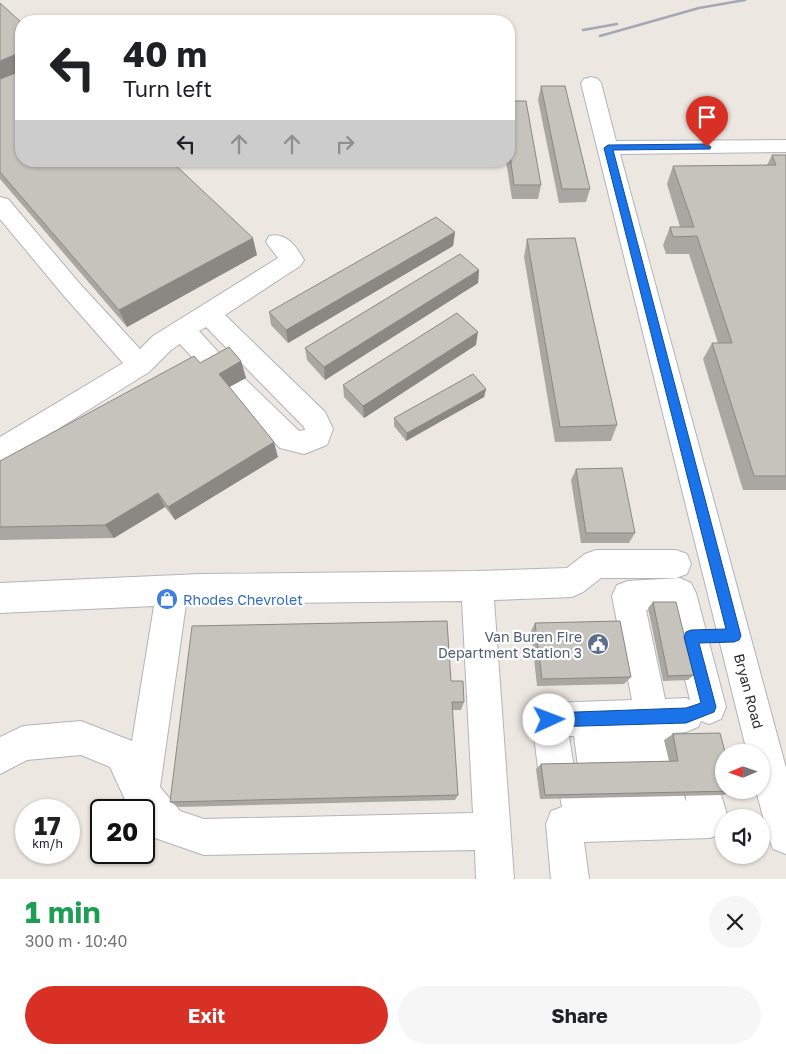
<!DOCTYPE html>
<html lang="en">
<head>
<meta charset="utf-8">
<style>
	body { margin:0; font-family:"Golos Text",sans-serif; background:#f6f6f6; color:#202124; height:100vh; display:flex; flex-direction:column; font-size:19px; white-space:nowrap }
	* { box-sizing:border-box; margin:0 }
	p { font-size:16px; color:#757577 }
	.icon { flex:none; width:28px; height:28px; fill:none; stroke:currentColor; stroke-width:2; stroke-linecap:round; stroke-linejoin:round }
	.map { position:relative; height:879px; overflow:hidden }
	.details { display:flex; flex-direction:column; background:#fff; flex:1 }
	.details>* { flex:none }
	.banner { position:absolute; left:15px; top:15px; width:500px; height:152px; border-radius:20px; box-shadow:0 1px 4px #0004; background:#fff; color:#202124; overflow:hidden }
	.needle { width:32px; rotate:268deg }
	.buttons { position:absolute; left:715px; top:744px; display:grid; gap:10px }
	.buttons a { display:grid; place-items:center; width:55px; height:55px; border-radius:50%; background:#fff; box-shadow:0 1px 4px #0004; font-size:25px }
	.speed { position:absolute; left:15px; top:799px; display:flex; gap:10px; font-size:25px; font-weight:700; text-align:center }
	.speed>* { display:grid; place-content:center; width:65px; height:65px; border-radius:50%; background:#fff; box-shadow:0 1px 4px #0004; line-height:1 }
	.speed small { font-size:12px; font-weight:400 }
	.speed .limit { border:2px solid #111; border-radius:8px; background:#fff; color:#111 }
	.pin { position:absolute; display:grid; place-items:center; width:42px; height:42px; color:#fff; margin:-51px -21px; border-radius:50% 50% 50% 0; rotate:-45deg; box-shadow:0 0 5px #0007 }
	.pin .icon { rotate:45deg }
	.me { position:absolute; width:55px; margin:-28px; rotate:88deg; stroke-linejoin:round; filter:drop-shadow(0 0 4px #0008) }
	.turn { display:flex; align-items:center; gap:18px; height:105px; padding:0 25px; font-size:22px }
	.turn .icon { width:65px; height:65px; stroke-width:2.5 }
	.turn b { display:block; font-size:35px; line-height:42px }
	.lanes { display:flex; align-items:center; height:48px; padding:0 25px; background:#0003; justify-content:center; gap:25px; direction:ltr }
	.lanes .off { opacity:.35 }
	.round { display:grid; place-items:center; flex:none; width:52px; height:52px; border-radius:26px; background:#f6f6f6 }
	.summary { display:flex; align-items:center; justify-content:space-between; height:85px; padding:0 25px }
	h1 { font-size:30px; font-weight:700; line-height:38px; color:#1e9e55 }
	.button { display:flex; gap:10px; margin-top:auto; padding:10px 25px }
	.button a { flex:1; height:58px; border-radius:30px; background:#d93025; color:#fff; font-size:20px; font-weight:700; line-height:58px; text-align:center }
	.button a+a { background:#f6f6f6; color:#202124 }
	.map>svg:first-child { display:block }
</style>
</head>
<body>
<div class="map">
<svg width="786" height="879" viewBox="0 0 786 879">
	<rect width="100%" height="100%" fill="#ede7e1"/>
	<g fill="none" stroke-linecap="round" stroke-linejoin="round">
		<g stroke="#b2b4bc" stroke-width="2">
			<path id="minor" d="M591,77L598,79L601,83L616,141L786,140V152L620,154L786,768V854L773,849L768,836L756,790H761V752H747L581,83L584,79Z
				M0,197L8,199L80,284L140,349L153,336L278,258L266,242L269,236C286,232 296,246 304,260L300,266L225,315L325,412L333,429L327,445L304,454L280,448L225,391L221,384L223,380L211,378L180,344L171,350L149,372L10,459L0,463V437L123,363L64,296L0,219ZM206,327L304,427L305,430L299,431L243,377L231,375L233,371L229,364L199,331Z
				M596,550H676L687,554L691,564L687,574L676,578H601L583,592L572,597L494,600L514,879H476L475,850L204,855L155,838L144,824V810H132L128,806L110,767L81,755L27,760L0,774V737L23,726L81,721L132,741L154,606L0,613V583L200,574L477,571L567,568L585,554ZM462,601L473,813L204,819L180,811L160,787L186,604Z
				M680,578L691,583L696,593L726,707L721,719L709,724L701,721L698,727L686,732L672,733L679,764L673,776L670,778L680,782L686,802V794L691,781L704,776L717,781L728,818H724L723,833L710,838L584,842L589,879H551L546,824L551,811L562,807L560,796L565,783L578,778L591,783L593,782L584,778L578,766L574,736H569L574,768L568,780L556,786L544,780L538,768L532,720L537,708L549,703L632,700L612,596L617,585L628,581ZM668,608L690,700L686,698L665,699L646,610ZM649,777L658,781L648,778ZM607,779L611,781L609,782L604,780Z"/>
		</g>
		<use href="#minor" fill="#fff" fill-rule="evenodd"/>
		<path stroke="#a4a8b6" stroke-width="2.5" d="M583,30L617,24
			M600,36L699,8L745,0"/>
	</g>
	<path fill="#aaa7a2" d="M0,3L21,161L173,163L257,255L127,327L0,179Z
		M541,86L590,189L586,202L559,203L538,100Z
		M509,101L541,185L538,199H512L506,161H509Z
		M772,155H786V490H743L703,359L712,343H718L689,254H666L663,245L670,227H680L667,184L673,166L767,165Z
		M455,232L453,246L288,343L271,325L269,312Z
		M527,239L617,425L611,441L555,442L524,257Z
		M479,270L478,283L325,380L307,360L305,348Z
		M476,345L364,418L344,397L343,385Z
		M241,361L246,378L229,387L278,457L175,520L165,507L114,538L0,540V461L200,363Z
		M486,389L484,397L406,441L394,426V418Z
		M576,469L635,533L629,543H581L571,480Z
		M653,602L694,675L688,680L663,681L648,608Z
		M535,623L631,677L624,684L537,686L531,631Z
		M451,681L464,702L461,710H452L458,795L455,800L179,807L170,802Z
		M673,734L734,791L724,795L540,799L536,769L541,764L669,761L664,740Z"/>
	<path fill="#8b8884" d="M21,52V74L0,82V61Z
		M455,232L453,246L288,343L286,330Z
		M253,238L257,255L127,327L119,310Z
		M479,270L478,283L325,380L324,367Z
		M478,332L476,345L364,418L363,406Z
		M241,361L246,378L224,390L219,374Z
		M486,389L484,397L406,441L407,433Z
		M274,442L278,457L175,520L168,507Z
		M158,493L165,507L114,538L105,525Z"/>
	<path fill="#c6c2bc" stroke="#8b8884" d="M0,3L21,22V52L0,61Z
		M21,71V161H171L253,238L119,310L0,172V79Z
		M541,86H565L590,189H562Z
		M509,101H526L541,185H514L509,148Z
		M772,155H786V476H754L712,343H732L697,236L673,237L670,227H694L673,166L776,165Z
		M436,217L455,232L286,330L269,312Z
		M575,238L617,425L560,427L527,239Z
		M460,254L479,270L324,367L305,348Z
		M457,313L478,332L363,406L343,385Z
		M229,347L241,361L219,374L274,442L168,507L158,493L105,525L0,527V461L194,356L200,363Z
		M473,374L486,389L407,433L394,418Z
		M622,468L635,533H586L576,469Z
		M653,602H676L694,675L668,676Z
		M447,621L451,681H463L464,702H452L458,795L170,802L192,626Z
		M620,621L631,677L542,679L535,623Z
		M720,733L725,752H724V790H734V791L545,795L541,764L678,761L673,734Z"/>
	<path fill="#1a73e8" stroke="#114b97" d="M707,144L711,147L710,149L613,150L741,636L739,640L734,642L699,643L716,707L714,712L686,723L549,727L544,725L542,720L544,715L549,713L686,708L701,703L684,637L686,632L691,630L726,629L604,148L608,145Z"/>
	<defs>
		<g id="shop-disc" transform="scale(1.125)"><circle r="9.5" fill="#3f7fe0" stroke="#fff"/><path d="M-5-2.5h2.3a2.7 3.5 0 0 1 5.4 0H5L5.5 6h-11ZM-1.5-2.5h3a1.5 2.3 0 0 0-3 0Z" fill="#fff"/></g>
		<g id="civic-disc" transform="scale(1.125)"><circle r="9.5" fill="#5c6f8a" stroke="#fff"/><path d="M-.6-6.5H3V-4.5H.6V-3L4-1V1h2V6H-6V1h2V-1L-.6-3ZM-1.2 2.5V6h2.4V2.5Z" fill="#fff"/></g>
	</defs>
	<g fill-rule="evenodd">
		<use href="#shop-disc" x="167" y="599"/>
		<use href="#civic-disc" x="598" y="644"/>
	</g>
	<g text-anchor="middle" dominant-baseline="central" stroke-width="4.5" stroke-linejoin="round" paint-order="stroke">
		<g font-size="14" fill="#366cbe" stroke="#fff" text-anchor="start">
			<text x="183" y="599">Rhodes Chevrolet</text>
		</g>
		<g font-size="14" fill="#4e5e75" stroke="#fff" text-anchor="end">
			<text x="582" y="636">Van Buren Fire<tspan x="582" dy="16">Department Station 3</tspan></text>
		</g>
		<g font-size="14" fill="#2d2d2d" stroke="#fff">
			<text transform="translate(749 691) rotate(75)">Bryan Road</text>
		</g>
	</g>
</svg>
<div class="buttons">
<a><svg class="needle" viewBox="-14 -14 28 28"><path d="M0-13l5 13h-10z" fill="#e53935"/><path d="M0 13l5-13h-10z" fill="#757577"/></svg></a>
<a><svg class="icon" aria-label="sound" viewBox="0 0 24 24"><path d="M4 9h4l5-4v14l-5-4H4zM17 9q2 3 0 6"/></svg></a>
</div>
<div class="speed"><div>17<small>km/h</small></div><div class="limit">20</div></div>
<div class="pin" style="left:707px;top:147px;background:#d93025"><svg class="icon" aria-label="arrive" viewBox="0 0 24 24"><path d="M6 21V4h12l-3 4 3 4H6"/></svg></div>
<svg class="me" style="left:549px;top:720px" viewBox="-20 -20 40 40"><circle r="19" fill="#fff"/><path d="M0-13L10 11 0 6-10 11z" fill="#1a73e8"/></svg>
<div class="banner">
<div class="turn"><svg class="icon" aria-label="left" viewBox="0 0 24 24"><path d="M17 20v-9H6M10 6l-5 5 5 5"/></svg><div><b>40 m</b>Turn left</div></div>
<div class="lanes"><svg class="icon" aria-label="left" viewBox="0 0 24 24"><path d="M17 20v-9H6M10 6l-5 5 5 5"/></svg><svg class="icon off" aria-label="ahead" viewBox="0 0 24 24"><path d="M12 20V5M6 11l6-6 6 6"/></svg><svg class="icon off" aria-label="ahead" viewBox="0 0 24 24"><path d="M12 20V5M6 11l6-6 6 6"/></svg><svg class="icon off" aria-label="right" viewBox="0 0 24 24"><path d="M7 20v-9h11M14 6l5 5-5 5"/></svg></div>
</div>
</div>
<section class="details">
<div class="summary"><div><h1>1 min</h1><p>300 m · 10:40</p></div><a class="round"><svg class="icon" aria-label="close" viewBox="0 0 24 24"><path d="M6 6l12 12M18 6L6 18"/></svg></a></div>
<div class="button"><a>Exit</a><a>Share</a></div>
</section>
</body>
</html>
